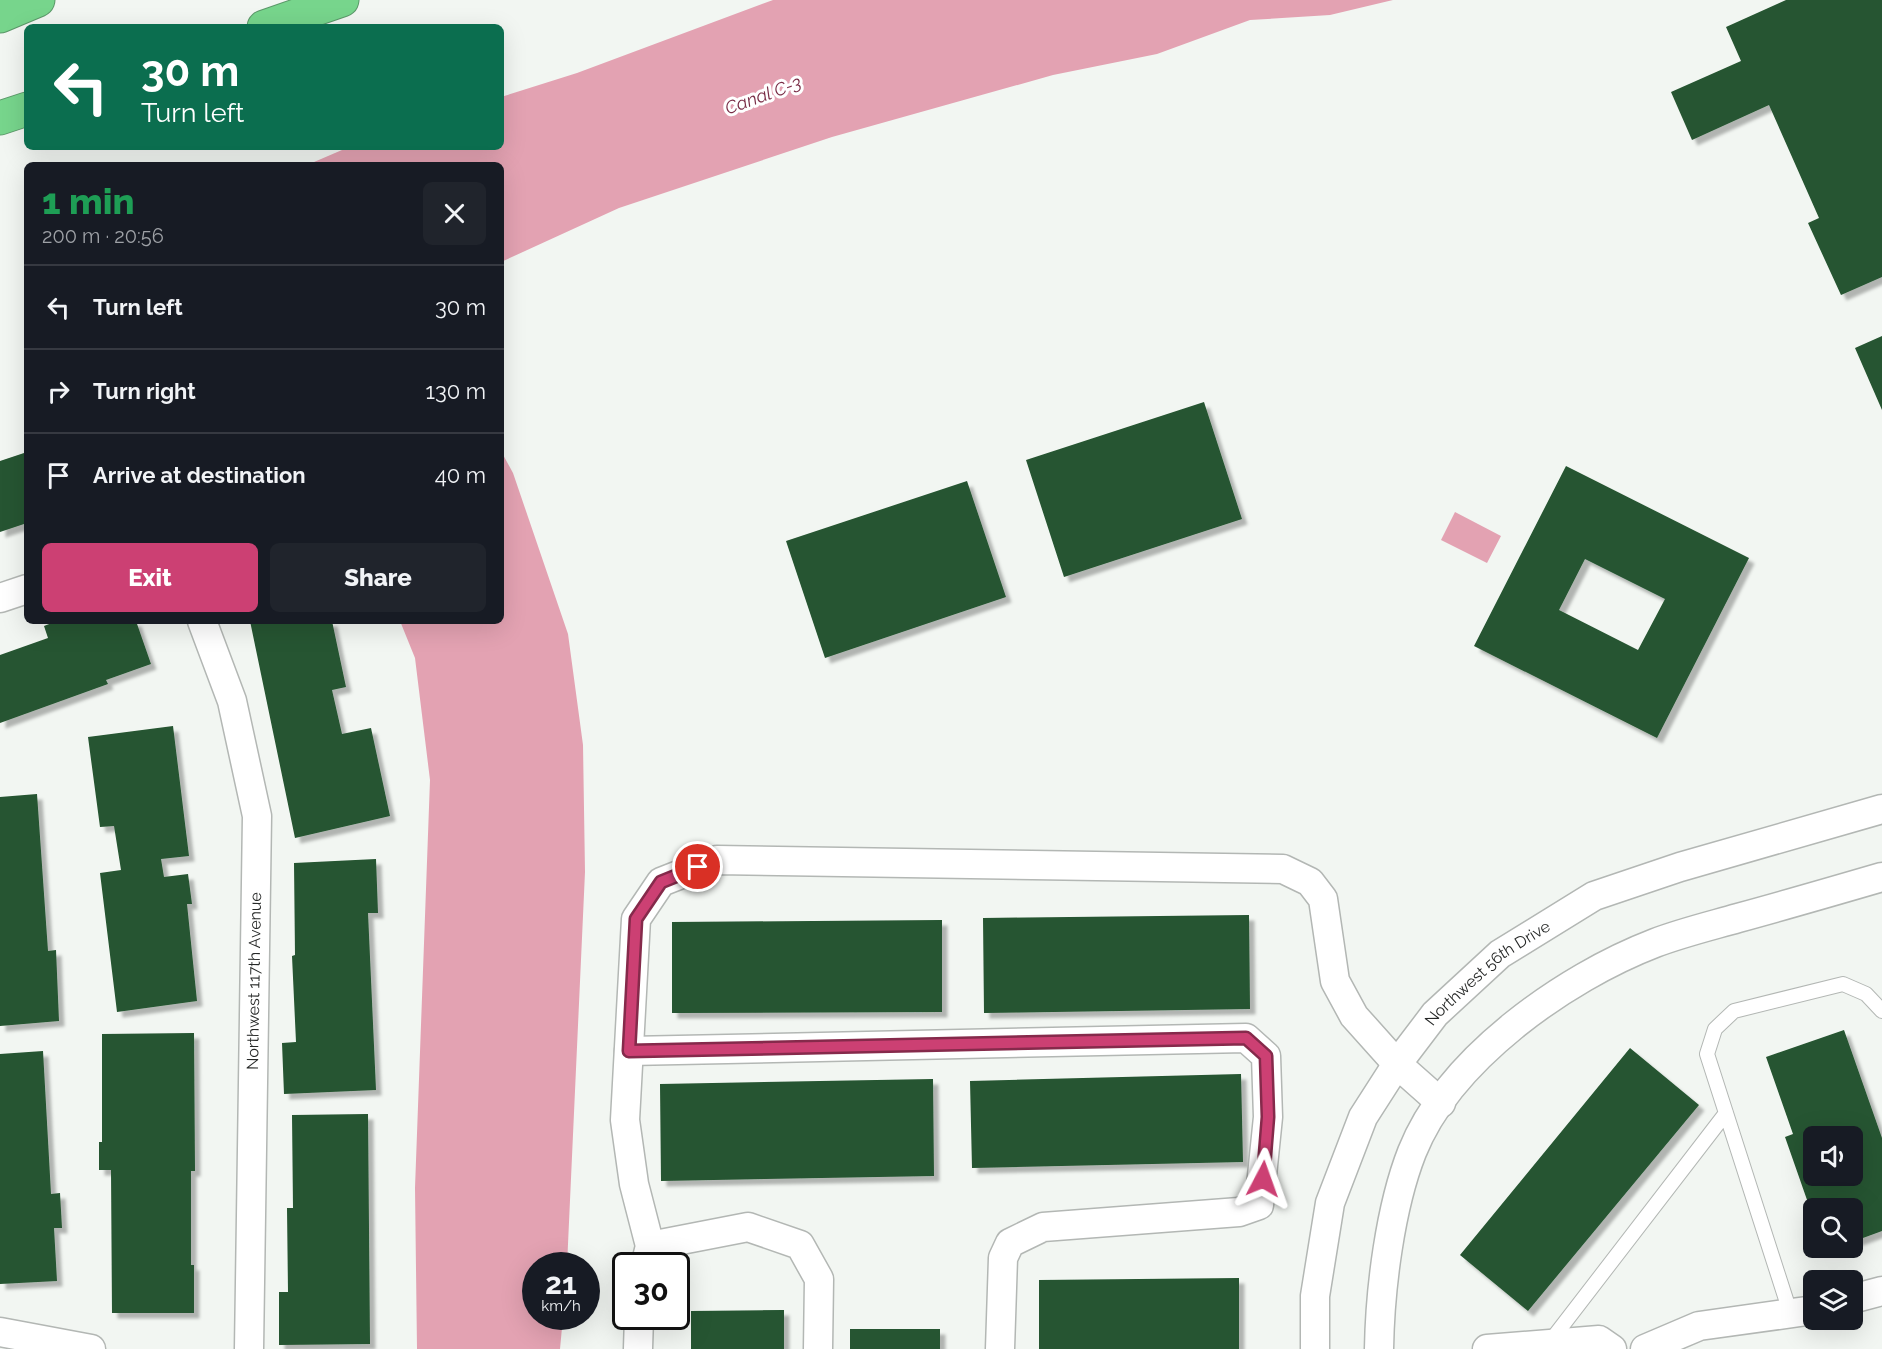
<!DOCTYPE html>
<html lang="en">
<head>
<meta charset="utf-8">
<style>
	body { margin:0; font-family:Raleway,sans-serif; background:#20242c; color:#f1f3f6; height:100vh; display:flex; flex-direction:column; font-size:22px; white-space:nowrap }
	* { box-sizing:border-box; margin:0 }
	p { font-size:20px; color:#9ea1a6 }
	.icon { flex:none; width:33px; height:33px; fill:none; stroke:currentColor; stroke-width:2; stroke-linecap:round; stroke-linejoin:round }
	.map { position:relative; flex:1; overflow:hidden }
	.details { position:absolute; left:24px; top:162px; width:480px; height:462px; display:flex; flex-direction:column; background:#171b24; border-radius:9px; box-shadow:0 6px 24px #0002 }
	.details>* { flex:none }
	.top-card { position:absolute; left:24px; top:24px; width:480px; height:126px; border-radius:9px; box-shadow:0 6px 24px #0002; background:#0b6e4f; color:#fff; overflow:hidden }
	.fabs { position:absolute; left:1803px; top:1126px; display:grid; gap:12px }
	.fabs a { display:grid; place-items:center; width:60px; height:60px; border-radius:9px; background:#171b24; box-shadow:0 6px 24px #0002; font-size:30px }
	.speed { position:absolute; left:522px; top:1252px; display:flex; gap:12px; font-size:30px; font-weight:700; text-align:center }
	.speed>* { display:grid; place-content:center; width:78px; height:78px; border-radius:50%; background:#171b24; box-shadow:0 6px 24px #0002; line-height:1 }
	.speed small { font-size:15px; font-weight:400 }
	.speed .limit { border:3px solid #111; border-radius:9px; background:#fff; color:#111 }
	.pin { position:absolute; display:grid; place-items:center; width:51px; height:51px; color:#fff; margin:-26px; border:3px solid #fff; border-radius:50%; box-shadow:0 2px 6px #0007 }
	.me { position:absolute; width:66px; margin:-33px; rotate:4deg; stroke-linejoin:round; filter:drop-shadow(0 0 4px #0008) }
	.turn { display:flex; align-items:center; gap:21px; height:126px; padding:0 18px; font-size:27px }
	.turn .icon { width:78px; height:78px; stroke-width:2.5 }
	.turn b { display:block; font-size:42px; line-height:51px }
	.round { display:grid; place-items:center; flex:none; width:63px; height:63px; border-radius:9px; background:#20242c }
	.summary { display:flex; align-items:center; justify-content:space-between; height:102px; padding:0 18px }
	h1 { font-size:36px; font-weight:800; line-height:45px; color:#1e9e55 }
	.action { display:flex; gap:12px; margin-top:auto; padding:12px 18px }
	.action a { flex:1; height:69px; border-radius:9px; background:#cc4073; color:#fff; font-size:24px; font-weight:800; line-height:69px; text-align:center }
	.action a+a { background:#20242c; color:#f1f3f6 }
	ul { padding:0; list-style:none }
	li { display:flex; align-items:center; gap:18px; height:84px; padding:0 18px; border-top:2px solid #363941 }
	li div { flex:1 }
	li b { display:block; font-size:22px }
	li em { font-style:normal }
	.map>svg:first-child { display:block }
</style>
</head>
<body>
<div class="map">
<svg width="1882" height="1349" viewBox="0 0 1882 1349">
	<defs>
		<filter id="shadow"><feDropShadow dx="5.5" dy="5.5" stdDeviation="1.5" flood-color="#0004"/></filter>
	</defs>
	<rect width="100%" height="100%" fill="#f2f6f2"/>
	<path fill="#e3a2b2" d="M773,0H1393L1330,15L1250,20L1157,54L1053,75L832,137L619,208L501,262V165H307L349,147H501V97L577,73Z
		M501,451L513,473L568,634L583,745L585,872L567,1266H536V1317H563L560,1349H417L415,1188L430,780L415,658L400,621H501Z
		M1455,512L1501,536L1487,563L1441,540Z"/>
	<path fill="#255430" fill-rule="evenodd" filter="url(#shadow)" d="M1786,0H1882V277L1841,295L1808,223L1819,218L1769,105L1692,140L1671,92L1741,61L1726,27Z
		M1882,336V410L1855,348Z
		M1204,402L1242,519L1064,577L1026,460Z
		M27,452V523L0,532V461Z
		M1566,466L1749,558L1657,738L1474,646ZM1585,559L1665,599L1638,650L1559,610Z
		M967,481L1006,597L825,658L786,541Z
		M57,621H136L151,664L106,680L108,684L0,723V655L48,638L44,626Z
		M250,621H332L346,687L332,690L342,734L371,728L390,816L295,838Z
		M173,726L189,856L161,859L164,877L188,874L192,904H187L197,1001L117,1012L100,873L121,870L114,826L100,827L88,737Z
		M37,794L48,951L56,950L59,1021L0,1026V797Z
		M376,859L378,913H368L376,1090L284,1094L282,1043L296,1042L292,956L295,955L294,863Z
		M1249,915L1250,1009L984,1013L983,918Z
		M942,920V1012L672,1013V922Z
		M1844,1030L1882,1138V1231L1852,1242V1209H1814L1813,1217L1785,1137L1793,1134L1766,1057ZM1814,1137H1852V1176H1814Z
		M194,1033L195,1171H191V1265H194V1313H112L111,1170H99V1142H102V1034Z
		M1630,1048L1699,1105L1528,1311L1460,1255Z
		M43,1051L51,1194L60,1193L62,1228H54L57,1281L0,1284V1054Z
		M1241,1074L1243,1162L972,1168L970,1081Z
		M933,1079L934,1176L661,1181L660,1084Z
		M368,1114L370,1344L279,1345V1292H288L287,1208H293L292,1115Z
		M1239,1278V1349H1039V1280Z
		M784,1310V1349H691V1311Z
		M850,1329H940V1349H850Z"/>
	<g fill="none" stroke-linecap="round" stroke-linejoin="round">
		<g stroke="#b3b7b4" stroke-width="16">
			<path id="service" d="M1791,1315L1707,1054L1715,1029L1734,1011L1843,984L1866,994L1882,1011
				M1549,1343L1726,1113"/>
		</g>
		<g stroke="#b3b7b4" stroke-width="31">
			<g id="minor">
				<path d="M0,598L27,589"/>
				<path d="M202,621L232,701L257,816L249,1349"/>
				<path d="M629,1051L1246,1038L1266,1056L1268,1117L1259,1205L1239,1212L1043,1227L1010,1243L1003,1258L1000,1349"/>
				<path d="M650,1246L748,1227L800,1245L819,1279L818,1349"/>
				<path d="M645,1266L650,1246L634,1184L625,1120L636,919L661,882L717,860L1283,869L1310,882L1323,899L1335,981L1354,1016L1397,1064L1441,1103"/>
				<path d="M1852,1299L1882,1291"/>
				<path d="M0,1332L91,1349"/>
				<path d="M638,1349L639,1317"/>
				<path id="s1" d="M1315,1349V1296L1330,1203L1363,1117L1397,1064L1435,1014L1500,954L1594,896L1680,867L1882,809"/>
				<path d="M1379,1349C1380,1289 1390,1208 1412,1152C1449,1059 1564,978 1655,943C1681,933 1710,926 1738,918C1786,905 1834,891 1882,877"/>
				<path d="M1487,1349L1599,1340L1612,1349"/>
				<path d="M1645,1349L1699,1326L1814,1310"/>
			</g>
		</g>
		<g stroke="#5b9869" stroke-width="35">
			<path id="motorway" d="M0,16L38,0
				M264,27L342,0
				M0,118L27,109"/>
		</g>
		<use href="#service" stroke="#fff" stroke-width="14"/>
		<use href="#minor" stroke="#fff" stroke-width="28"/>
		<use href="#motorway" stroke="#77d58c" stroke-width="33"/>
	</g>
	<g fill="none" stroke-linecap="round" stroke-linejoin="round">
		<g stroke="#852a4b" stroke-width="15">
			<path id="route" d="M698,867L661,882L636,919L629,1051L1246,1038L1266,1056L1268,1117L1263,1179"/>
		</g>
		<use href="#route" stroke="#cc4073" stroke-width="10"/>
	</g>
	<g text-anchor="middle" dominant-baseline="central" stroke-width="6" stroke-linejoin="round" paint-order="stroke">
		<g font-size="16" fill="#262827" stroke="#fff">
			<text stroke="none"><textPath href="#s1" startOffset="432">Northwest 56th Drive</textPath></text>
			<text transform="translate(254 981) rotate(-89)">Northwest 117th Avenue</text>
		</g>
		<g font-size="18" font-style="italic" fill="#792c46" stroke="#fff">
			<text transform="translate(763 95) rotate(-20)">Canal C-3</text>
		</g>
	</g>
</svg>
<div class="fabs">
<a><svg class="icon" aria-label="sound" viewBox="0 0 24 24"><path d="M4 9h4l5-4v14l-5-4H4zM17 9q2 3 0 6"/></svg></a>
<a><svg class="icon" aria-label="search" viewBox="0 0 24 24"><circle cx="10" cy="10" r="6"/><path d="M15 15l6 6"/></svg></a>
<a><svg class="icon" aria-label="layers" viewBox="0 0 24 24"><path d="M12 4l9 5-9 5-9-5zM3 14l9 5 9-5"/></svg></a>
</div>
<div class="speed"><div>21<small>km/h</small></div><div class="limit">30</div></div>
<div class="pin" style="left:698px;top:867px;background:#d93025"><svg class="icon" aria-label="arrive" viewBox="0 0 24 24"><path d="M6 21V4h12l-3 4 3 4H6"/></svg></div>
<svg class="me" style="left:1263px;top:1179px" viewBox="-20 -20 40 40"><path d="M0-17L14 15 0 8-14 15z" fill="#cc4073" stroke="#fff" stroke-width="4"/></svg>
<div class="top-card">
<div class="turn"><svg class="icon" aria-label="left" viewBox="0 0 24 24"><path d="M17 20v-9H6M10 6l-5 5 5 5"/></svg><div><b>30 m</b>Turn left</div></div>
</div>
<section class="details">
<div class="summary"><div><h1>1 min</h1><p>200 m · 20:56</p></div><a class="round"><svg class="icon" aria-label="close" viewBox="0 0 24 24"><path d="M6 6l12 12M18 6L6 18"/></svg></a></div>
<ul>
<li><svg class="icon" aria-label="left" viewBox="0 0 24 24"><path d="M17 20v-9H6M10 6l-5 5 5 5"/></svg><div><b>Turn left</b></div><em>30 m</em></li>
<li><svg class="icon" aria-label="right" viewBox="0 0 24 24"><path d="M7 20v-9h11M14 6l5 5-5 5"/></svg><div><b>Turn right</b></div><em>130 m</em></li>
<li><svg class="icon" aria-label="arrive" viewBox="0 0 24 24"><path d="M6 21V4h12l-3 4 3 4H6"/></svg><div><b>Arrive at destination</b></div><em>40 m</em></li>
</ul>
<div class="action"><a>Exit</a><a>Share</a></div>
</section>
</div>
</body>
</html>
